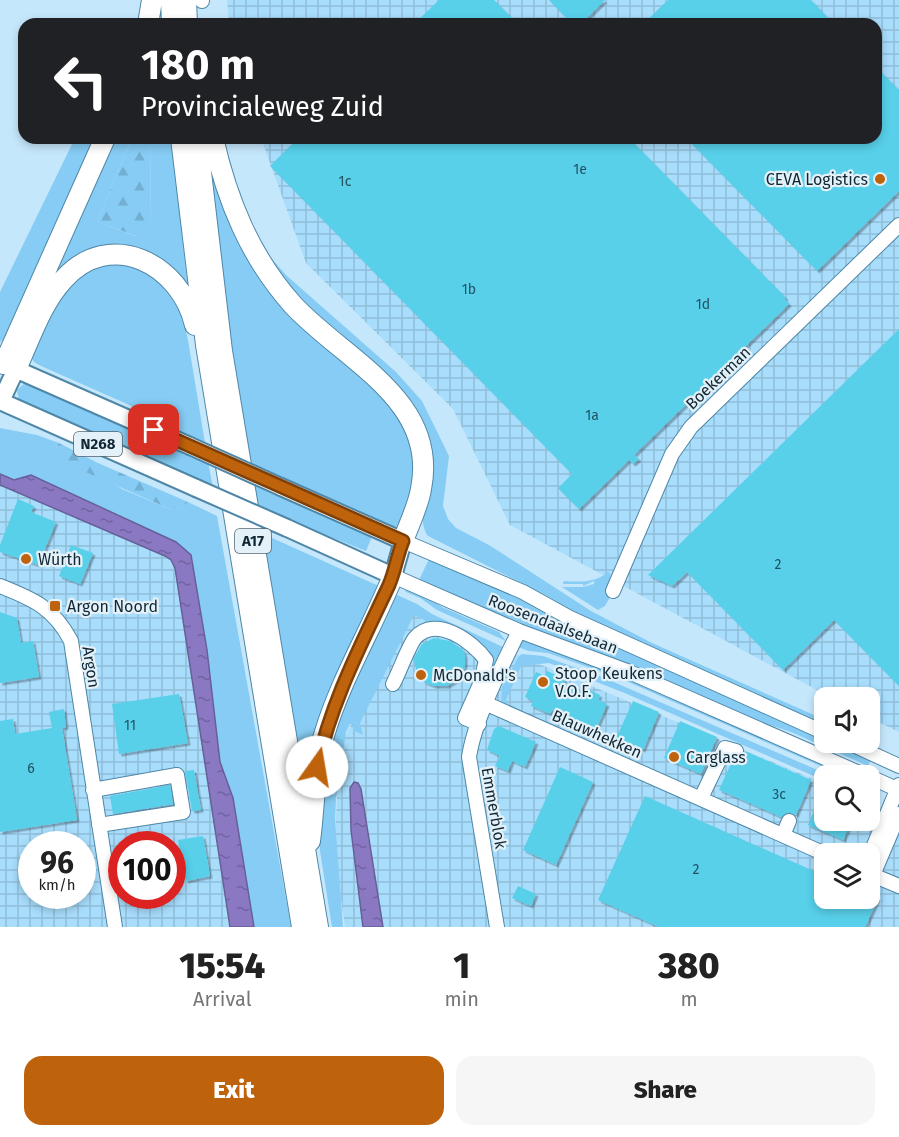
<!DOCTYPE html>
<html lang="en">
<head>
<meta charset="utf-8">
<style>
	body { margin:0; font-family:"Fira Sans",sans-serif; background:#f6f6f6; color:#222; height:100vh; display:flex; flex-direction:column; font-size:22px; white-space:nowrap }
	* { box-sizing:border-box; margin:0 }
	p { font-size:20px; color:#767676 }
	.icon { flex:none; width:33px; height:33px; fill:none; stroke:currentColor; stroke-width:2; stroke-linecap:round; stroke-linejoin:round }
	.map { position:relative; height:927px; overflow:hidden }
	.sheet { display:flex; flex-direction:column; background:#fff; flex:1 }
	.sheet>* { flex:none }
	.top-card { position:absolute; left:18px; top:18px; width:864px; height:126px; border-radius:18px; box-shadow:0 3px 9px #0003; background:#202124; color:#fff; overflow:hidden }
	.tools { position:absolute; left:814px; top:687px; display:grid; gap:12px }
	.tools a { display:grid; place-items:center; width:66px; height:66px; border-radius:12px; background:#fff; box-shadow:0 3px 9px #0003; font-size:30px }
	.speed { position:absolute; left:18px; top:831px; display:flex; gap:12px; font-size:30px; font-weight:700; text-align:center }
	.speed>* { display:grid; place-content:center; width:78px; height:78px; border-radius:50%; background:#fff; box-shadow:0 3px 9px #0003; line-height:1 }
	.speed small { font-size:15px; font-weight:400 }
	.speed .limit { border:9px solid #d22; background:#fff; color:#111 }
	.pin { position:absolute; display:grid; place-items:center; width:51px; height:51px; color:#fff; margin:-26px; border-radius:12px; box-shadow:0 3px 9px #0006 }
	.me { position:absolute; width:66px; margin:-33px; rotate:13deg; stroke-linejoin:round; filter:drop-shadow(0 0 4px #0008) }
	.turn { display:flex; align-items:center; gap:21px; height:126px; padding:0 24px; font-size:27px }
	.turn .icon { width:78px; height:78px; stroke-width:2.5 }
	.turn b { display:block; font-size:42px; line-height:51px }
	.eta { display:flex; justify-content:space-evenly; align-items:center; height:102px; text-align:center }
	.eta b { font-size:36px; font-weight:800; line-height:42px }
	.cta { display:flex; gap:12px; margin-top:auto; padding:12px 24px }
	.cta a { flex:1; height:69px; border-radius:18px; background:#be620c; color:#fff; font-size:24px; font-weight:800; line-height:69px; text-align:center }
	.cta a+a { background:#f6f6f6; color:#222 }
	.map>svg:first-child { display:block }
</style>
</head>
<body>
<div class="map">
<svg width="899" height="927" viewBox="0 0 899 927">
	<defs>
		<pattern id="industrial-grid" width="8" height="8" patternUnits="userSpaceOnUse" patternTransform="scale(1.5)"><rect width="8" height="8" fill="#a8ddfc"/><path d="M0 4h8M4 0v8" fill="none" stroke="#90bed9"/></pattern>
		<pattern id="forest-firs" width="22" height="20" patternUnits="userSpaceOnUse" patternTransform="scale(1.5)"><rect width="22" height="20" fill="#86ccf4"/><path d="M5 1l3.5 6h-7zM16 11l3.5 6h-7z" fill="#73afd2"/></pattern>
		<pattern id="water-ripples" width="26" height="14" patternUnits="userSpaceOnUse" patternTransform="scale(1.5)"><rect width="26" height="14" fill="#8b78c3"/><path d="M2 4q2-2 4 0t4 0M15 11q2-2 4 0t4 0" fill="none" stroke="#70629f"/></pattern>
		<filter id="shadow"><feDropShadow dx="2.5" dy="2.5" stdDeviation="0" flood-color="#0004"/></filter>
	</defs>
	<rect width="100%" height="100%" fill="#c5e7fc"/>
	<path fill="url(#industrial-grid)" fill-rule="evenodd" d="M227,0H899V732L870,718V698L830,697L510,525L453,409L306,263L261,138H876V24H229Z
		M0,451L170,549L223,635L269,927H0ZM32,844H82V896H32ZM122,844H172V896H122Z
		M408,609L825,784V820H870V803L899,815V927H345L334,852L340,747ZM825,854H870V898H825Z"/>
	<path fill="#86ccf4" d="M75,138H96L5,338L0,342V292Z
		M109,138H132L97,222L136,236L151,232L150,138H171L188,289L133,251L47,285Z
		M207,162L231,222L370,379L411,432L415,486L400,526L394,527L249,463L224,304Z
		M260,245L286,275L396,372L422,401L449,456L443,506L448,519L456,528L489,545L591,611L652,643L823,719L822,722L796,714L590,623L551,598L428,536C413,516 435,476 431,450C429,432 419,415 409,400L290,289Z
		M113,262L148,269L174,295L182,314L188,340L205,443L127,404L41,366L34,362L30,355L57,297L85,271Z
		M25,383L32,384L208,462L213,488L19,401L17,390Z
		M0,428L37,435L59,443L56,447L122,489L172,510H179L188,502L217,516L291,927H254L233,798L220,762L176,542L32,475L14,480L0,474Z
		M252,481L373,534L366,551L256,507Z
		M261,533L381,587L306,810Z
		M430,557L825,737V742L836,743L872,758L868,766L791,732L743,716L515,624L419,580Z
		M608,572L610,574L612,581L607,591L610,597L605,606L598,610L562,587H583L594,584V581L583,586V584H563L564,581C581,582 595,583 608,572Z
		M409,590L421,593L442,607L499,632L506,641L437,610L420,598L404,591Z
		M395,594L417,604L432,614L503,647L486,694L488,670L477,645L414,615L360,723L363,735L353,730L354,726L350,724L346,732L336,799L335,820L343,927H332L320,851L319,824L332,728Z
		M523,637L604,667L854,775H841L619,678L548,653L529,651L518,647Z
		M522,654L543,656L602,677L829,775L825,776V781L627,694L549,663L521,666L506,700L508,704L517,708L513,710L501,704L502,687L519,656Z"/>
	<path fill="url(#forest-firs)" d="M132,138H150L151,232L148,240L97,222Z
		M59,443L98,463L188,502L179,510H172L65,463L58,457L56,447Z"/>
	<path fill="url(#water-ripples)" stroke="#666098" stroke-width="1.5" d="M0,474L14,480L31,475L176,542L191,555L207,650L220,762L233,798L254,927H230L175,568L171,560L165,556L0,485Z
		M354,782L358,783L361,789L383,927H363L351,830L350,788Z"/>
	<path fill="#58d0ea" filter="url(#shadow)" d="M439,0H494L518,24H414Z
		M549,0H605L581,24H572Z
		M668,0H811L834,24H643Z
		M876,67L899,90V191L817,271L686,138H876Z
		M298,138H629L786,298L785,299L789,304L634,455L639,459L633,464L629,460L579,509L558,488L572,474L270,166Z
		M899,329V686L834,620L783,670L687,572L672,586L648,575Z
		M18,499L34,506L31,512L56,522L38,565L0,552V545Z
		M71,545L93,553L80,584L59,576Z
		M0,612L17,618L21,643L33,641L39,677L0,683Z
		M434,638L450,641L462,649L465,655V665L463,673L457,680L447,686H434L426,683L420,678L415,666L414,658L422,644Z
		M547,671L565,679L563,684L580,692L582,687L600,695L598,700L607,704L596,729L587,725L585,730L567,722L569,717L552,710L550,714L531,706L533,701L525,697L536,672L545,676Z
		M179,694L188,743L119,754L112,704Z
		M633,701L659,712L643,750L626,742L624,747L614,743Z
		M64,709L66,727L62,728L77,820L0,832V721L13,719L15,734L52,728L49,712Z
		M680,721L717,737L701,774L664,758Z
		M499,726L536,742L525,767L512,761L508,771L495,766L500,756L487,750L494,729Z
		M745,751L811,780L796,815L789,812L781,817L719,790L733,759L742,758Z
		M560,767L593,782L556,865L523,850Z
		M194,770L201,810L192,811L185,771Z
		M170,785L173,804L113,814L110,796Z
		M825,785V820H852L843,840L808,825Z
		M645,796L825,876V898H878L865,927H659L598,900Z
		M203,836L210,876L186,881L178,840Z
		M518,886L536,894L531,906L512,898Z"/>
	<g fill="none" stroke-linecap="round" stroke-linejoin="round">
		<g stroke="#4e87a7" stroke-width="16">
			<path id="minor" d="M202,0V1
				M403,541L523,592L570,618L825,733
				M393,576L519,631L627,671L866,776
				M0,586C33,599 54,608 71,641L115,927
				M613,591L672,454L691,427L899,225
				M393,684C399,673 408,647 415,638C436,614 473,642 486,660L481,682L465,718L479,724
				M487,704L825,854
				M847,742L899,766
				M870,777L899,790
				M93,790L177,775L183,812L99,825
				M701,798L725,748L736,751
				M783,835L789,821
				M870,855L899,785
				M870,874L899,886
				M873,875L899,814
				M497,927L469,757C475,718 502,666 519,631"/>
		</g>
		<g stroke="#4e87a7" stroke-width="20">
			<path id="major" d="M6,365L190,446
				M0,401L196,488
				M1,401L16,369
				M281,487L403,541L393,576L287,528"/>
		</g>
		<g stroke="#4e87a7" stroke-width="22">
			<path id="highway" d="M171,0L172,24
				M186,0L187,24
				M148,24L152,0
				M181,138L206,345L302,927
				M197,138L222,351L318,927
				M213,138C227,200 250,257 293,305C344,360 439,400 421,489C418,507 409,524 403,541
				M4,364L105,138
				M16,369C30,339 41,304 63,280C110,227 181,264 195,325
				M310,841C315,804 314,767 325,732C342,677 372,628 393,576"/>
		</g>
		<use href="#minor" stroke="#fff" stroke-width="14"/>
		<use href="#major" stroke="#fff" stroke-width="16"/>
		<use href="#highway" stroke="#fff" stroke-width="20"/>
		<g stroke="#4e87a7" stroke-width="20" stroke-linecap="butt">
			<path id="major-bridge" d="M190,446L281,487
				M196,488L287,528"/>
		</g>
		<use href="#major-bridge" stroke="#fff" stroke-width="16"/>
	</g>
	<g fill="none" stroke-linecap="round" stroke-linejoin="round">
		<g stroke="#7c4008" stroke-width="15">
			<path id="route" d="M154,430L403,541C397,556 395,571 389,585C361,645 331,702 317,767"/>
		</g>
		<use href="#route" stroke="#be620c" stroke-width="10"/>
	</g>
	<g fill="#be620c" stroke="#e5f1f8" stroke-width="2">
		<circle cx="880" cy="179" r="6"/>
		<circle cx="26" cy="559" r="6"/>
		<rect x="49" y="600" width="12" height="12" rx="3"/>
		<circle cx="421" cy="675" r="6"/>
		<circle cx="543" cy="682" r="6"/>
		<circle cx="674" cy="757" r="6"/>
	</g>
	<g text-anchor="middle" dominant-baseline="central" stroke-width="4.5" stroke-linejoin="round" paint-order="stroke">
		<g font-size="14" fill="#225262">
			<text x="580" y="169">1e</text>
			<text x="345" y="181">1c</text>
			<text x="469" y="289">1b</text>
			<text x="703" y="304">1d</text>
			<text x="592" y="415">1a</text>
			<text x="778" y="564">2</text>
			<text x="130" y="725">11</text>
			<text x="31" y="768">6</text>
			<text x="779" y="794">3c</text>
			<text x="696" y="869">2</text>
		</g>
		<g fill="#e5f1f8" stroke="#506470" stroke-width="1.5">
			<rect x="74" y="432" width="48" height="24" rx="4.5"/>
			<rect x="235" y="529" width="36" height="24" rx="4.5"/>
		</g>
		<g font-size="15" font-weight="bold" fill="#102835">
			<text x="98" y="444">N268</text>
			<text x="253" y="541">A17</text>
		</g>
		<g font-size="16" fill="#102835" stroke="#e5f1f8" text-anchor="start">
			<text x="868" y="179" text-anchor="end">CEVA Logistics</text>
			<text x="38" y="559">Würth</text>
			<text x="67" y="606">Argon Noord</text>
			<text x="555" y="673">Stoop Keukens<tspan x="555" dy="18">V.O.F.</tspan></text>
			<text x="433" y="675">McDonald's</text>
			<text x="686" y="757">Carglass</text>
		</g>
		<g font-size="16" fill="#102835" stroke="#e5f1f8">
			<text transform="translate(718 378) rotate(-44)">Boekerman</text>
			<text transform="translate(553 624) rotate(21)">Roosendaalsebaan</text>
			<text transform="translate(91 667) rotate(81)">Argon</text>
			<text transform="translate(597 734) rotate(24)">Blauwhekken</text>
			<text transform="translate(494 808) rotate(80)">Emmerblok</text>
		</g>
	</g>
</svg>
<div class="tools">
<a><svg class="icon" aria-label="sound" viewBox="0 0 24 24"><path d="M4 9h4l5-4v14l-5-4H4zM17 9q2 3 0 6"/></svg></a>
<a><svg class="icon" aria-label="search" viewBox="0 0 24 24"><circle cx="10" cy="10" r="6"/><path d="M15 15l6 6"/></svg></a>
<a><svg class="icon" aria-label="layers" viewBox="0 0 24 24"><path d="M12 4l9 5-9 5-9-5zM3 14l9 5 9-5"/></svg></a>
</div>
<div class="speed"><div>96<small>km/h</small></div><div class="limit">100</div></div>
<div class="pin" style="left:154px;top:430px;background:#d93025"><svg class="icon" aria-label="arrive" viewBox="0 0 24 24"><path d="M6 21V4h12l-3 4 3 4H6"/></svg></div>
<svg class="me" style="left:317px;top:767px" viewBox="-20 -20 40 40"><circle r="19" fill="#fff"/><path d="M0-13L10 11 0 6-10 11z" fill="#be620c"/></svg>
<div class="top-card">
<div class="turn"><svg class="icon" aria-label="left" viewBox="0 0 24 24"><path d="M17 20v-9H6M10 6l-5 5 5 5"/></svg><div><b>180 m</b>Provincialeweg Zuid</div></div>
</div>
</div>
<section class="sheet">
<div class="eta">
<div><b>15:54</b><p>Arrival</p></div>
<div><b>1</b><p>min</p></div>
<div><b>380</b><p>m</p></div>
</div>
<div class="cta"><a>Exit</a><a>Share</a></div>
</section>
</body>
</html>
